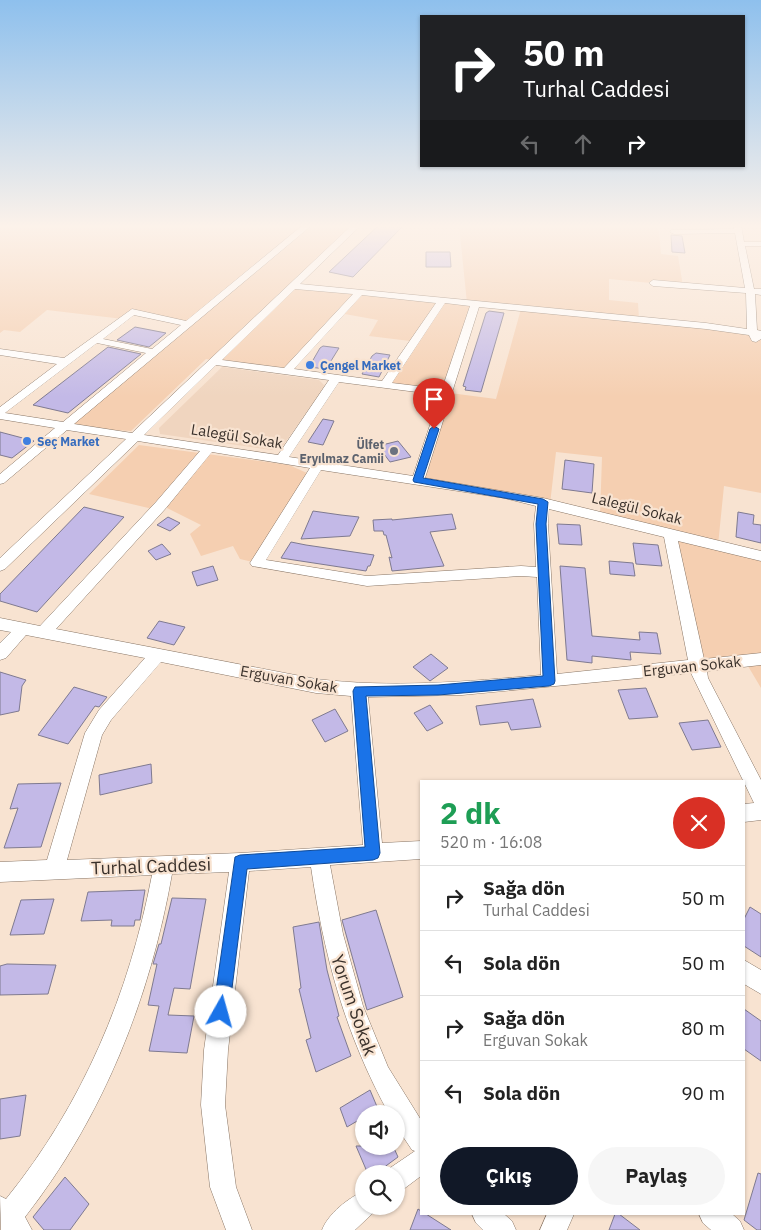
<!DOCTYPE html>
<html lang="tr">
<head>
<meta charset="utf-8">
<style>
	body { margin:0; font-family:"IBM Plex Sans",sans-serif; background:#f6f6f6; color:#222; height:100vh; display:flex; flex-direction:column; font-size:19px; white-space:nowrap }
	* { box-sizing:border-box; margin:0 }
	p { font-size:16px; color:#767676 }
	.icon { flex:none; width:28px; height:28px; fill:none; stroke:currentColor; stroke-width:2; stroke-linecap:round; stroke-linejoin:round }
	.map { position:relative; flex:1; overflow:hidden }
	.drawer { position:absolute; left:420px; top:780px; width:325px; height:435px; display:flex; flex-direction:column; background:#fff; border-radius:0px; box-shadow:0 1px 4px #0004 }
	.drawer>* { flex:none }
	.hud { position:absolute; left:420px; top:15px; width:325px; height:152px; border-radius:0px; box-shadow:0 1px 4px #0004; background:#202124; color:#fff; overflow:hidden }
	.buttons { position:absolute; left:355px; top:1105px; display:grid; gap:10px }
	.buttons a { display:grid; place-items:center; width:50px; height:50px; border-radius:50%; background:#fff; box-shadow:0 1px 4px #0004; font-size:25px }
	.pin { position:absolute; display:grid; place-items:center; width:42px; height:42px; color:#fff; margin:-51px -21px; border-radius:50% 50% 50% 0; rotate:-45deg; box-shadow:0 0 5px #0007 }
	.pin .icon { rotate:45deg }
	.me { position:absolute; width:55px; margin:-28px; rotate:7deg; stroke-linejoin:round; filter:drop-shadow(0 0 4px #0008) }
	.turn { display:flex; align-items:center; gap:18px; height:105px; padding:0 20px; font-size:22px }
	.turn .icon { width:65px; height:65px; stroke-width:2.5 }
	.turn b { display:block; font-size:35px; line-height:42px }
	.lanes { display:flex; align-items:center; height:48px; padding:0 20px; background:#0003; justify-content:center; gap:25px; direction:ltr }
	.lanes .off { opacity:.35 }
	.round { display:grid; place-items:center; flex:none; width:52px; height:52px; border-radius:26px; background:#f6f6f6 }
	.summary { display:flex; align-items:center; justify-content:space-between; height:85px; padding:0 20px }
	h1 { font-size:30px; font-weight:700; line-height:38px; color:#1e9e55 }
	.action { display:flex; gap:10px; margin-top:auto; padding:10px 20px }
	.action a { flex:1; height:58px; border-radius:30px; background:#111827; color:#fff; font-size:20px; font-weight:700; line-height:58px; text-align:center }
	.action a+a { background:#f6f6f6; color:#222 }
	ul { padding:0; list-style:none }
	li { display:flex; align-items:center; gap:15px; height:65px; padding:0 20px; border-top:1px solid #e0e0e0 }
	li div { flex:1 }
	li b { display:block; font-size:19px }
	li em { font-style:normal }
	.map>svg:first-child { display:block }
</style>
</head>
<body>
<div class="map">
<svg width="761" height="1230" viewBox="0 0 761 1230">
	<rect width="100%" height="100%" fill="#f8e3d1"/>
	<path fill="#f0d5bf" d="M222,367L319,380L325,386L282,447L272,450L160,434L159,428Z"/>
	<path fill="#f5cfb1" fill-rule="evenodd" d="M0,225H357L295,285L467,303L459,225H654L659,231L661,254L678,256L683,286L609,279V300L638,303L639,319L761,334V493L724,486L718,545L761,556V688L745,661L698,666L670,533L600,516L602,457L556,452L550,504L418,480L446,393L286,372L206,359L131,431L63,427L188,324L132,312L123,319L47,310L20,332L4,330L0,333ZM475,304L521,309L496,399L450,393ZM339,313L378,320L369,336L410,341L384,382L288,369Z
		M139,445L289,465L307,473L257,563L240,559L233,546L201,556L190,534L201,525L161,505L157,510L89,494Z"/>
	<path fill="#c3b9e7" stroke="#7f7a90" d="M379,225H404L353,277L329,272Z
		M671,235L682,236L685,253L672,252Z
		M426,252H450L451,267H426Z
		M489,311L504,313L481,392L465,390L466,387L463,386L486,313Z
		M135,327L166,333L149,347L117,340Z
		M323,346L339,348L326,369L309,367L320,348Z
		M108,347L141,354L68,413L33,405Z
		M376,353L390,355L379,377L362,374L372,356Z
		M323,419L334,421L323,445L308,442Z
		M0,432L34,441L12,458L0,455Z
		M398,441L411,457L390,462L378,446Z
		M565,460L594,464L592,493L562,489Z
		M84,507L124,517L37,612L0,601V594Z
		M313,511L341,515L359,517L350,536L301,539Z
		M738,512L754,515L753,524L761,525V543L736,537Z
		M452,514L456,529L430,532L444,566L392,571L389,557L392,558L386,535H384L383,531H374L373,520L392,519V520Z
		M168,517L180,523L170,531L157,525Z
		M557,524L580,525L582,545L559,544Z
		M291,542L306,545L374,555L370,566H368L366,571L281,558Z
		M633,543L658,545L662,566L636,564Z
		M162,544L171,554L156,560L148,551Z
		M609,561L633,563L635,576L610,574Z
		M213,566L218,580L197,586L192,572Z
		M560,566L585,568L592,636L640,640L639,632L657,633L661,654L630,652L631,660L592,656V663L567,660Z
		M159,621L185,627L174,645L147,638Z
		M431,654L448,668L430,681L413,667Z
		M0,672L26,680L22,686L19,711L0,715Z
		M74,687L107,697L99,707L95,706L68,744L38,735Z
		M646,688L658,717L629,719L618,690Z
		M533,699L541,727L511,730L508,722L480,725L476,706Z
		M430,705L443,723L427,731L414,713Z
		M335,709L348,731L325,742L312,720Z
		M708,720L721,747L692,750L679,723Z
		M151,764L152,783L100,795L99,775Z
		M61,783L41,847L4,848L18,808L10,809L18,784Z
		M145,890L140,920H135L134,926H111L112,920L81,921L88,892Z
		M172,898L206,899L190,989L174,988L168,1015L194,1016L187,1053L149,1051L159,1006L148,1005L157,964H153L159,944H161Z
		M54,899L44,934L10,935L21,900Z
		M750,907L761,914V957L744,946V919Z
		M376,910L403,997L367,1010L342,920Z
		M319,922L327,970L339,1016L337,1017L351,1056L316,1072L306,1040L311,1038L299,989L301,988L293,927Z
		M7,964L56,965L48,994L0,995V966Z
		M744,1009L761,1021V1061L744,1049Z
		M370,1090L378,1109L369,1114H364V1117L347,1127L340,1108Z
		M26,1095L20,1136L0,1139V1099Z
		M356,1146H393L398,1157L375,1174H368Z
		M758,1173L761,1174V1230H757L744,1220Z
		M65,1177L89,1204L70,1230H44L33,1217Z
		M418,1209L421,1211V1214H426L451,1230H410Z
		M615,1214H619L640,1230H609Z"/>
	<g fill="none" stroke-linecap="round" stroke-linejoin="round">
		<g stroke="#897666" stroke-width="1">
			<path id="minor" d="M303,225H312L74,424L132,433L352,225H361L300,284L706,323L747,329L746,293L653,286L649,283L653,280L745,288L735,233L674,234L670,232L671,230L734,229L733,225H741L744,242H761V246H745L754,289H761V295L755,294L757,330L761,331V339L756,342L752,341L749,335L706,329L479,307L425,478L543,498L761,551V561L678,541L704,659L761,653V665L707,671L708,678L761,780V820L744,822V804L754,803L691,673L462,695L368,697L382,843L421,841V859L330,865L343,934L363,1006L388,1067L421,1120V1176L405,1188L396,1192V1174H385L387,1170L415,1151L412,1150L396,1126V1114H389C345,1034 324,956 311,867L249,871L228,1050L225,1105L236,1187L252,1230H226L210,1187L201,1105L204,1050L229,872L172,874C150,999 103,1117 25,1217L32,1230H1L0,1196L6,1199C83,1104 129,994 152,875L0,882V862L47,860L85,733L99,710L145,658L26,635L6,658L0,660V643L11,632L0,630V618L40,626L156,502L200,451L138,441L5,569L0,571V558L126,439L67,430L4,483L0,484V474L55,428L0,419V407L57,364L0,355V349L64,358L132,309L186,321ZM295,289L353,294L284,368L222,360ZM362,295L436,303L382,381L294,369ZM445,303L470,306L442,389L392,383ZM134,315L181,325L152,349L103,339ZM97,343L146,353L63,422L5,413ZM216,365L329,380L278,455L144,435ZM339,382L440,395L413,476L289,457ZM212,452L310,468L250,563L252,566L367,586L521,576L537,577L541,675C465,682 391,688 316,679L56,629L166,508ZM321,470L504,498L536,506L534,524L536,567L521,566L367,576L266,560ZM549,509L664,537L688,660L557,674L548,524ZM161,662L316,693L351,696L363,845L240,853L67,860L102,735L111,720Z
				M744,960L761,970V994L744,984Z
				M364,1191V1206H376L373,1213L355,1230H322C328,1214 348,1198 364,1191Z
				M472,1214H504L512,1221L516,1230H483L476,1223Z
				M547,1214H574L567,1230H540Z
				M699,1214H732L740,1221L744,1230H711L703,1223Z"/>
		</g>
		<use href="#minor" fill="#fff" fill-rule="evenodd"/>
	</g>
	<linearGradient id="sky" x2="0" y2="1"><stop stop-color="#8ec0ed"/><stop offset="0.57" stop-color="#fcf2ea"/><stop offset="1" stop-color="#fcf2ea" stop-opacity="0"/></linearGradient>
	<rect width="761" height="397" fill="url(#sky)"/>
	<path fill="#1a73e8" stroke="#114b97" d="M434,426L439,429L423,478L543,499L548,502L546,524L555,681L554,684L549,686L438,695L366,696L380,853L378,858L373,860L247,869L229,1012L227,1018L221,1021L215,1018L213,1012L235,857L240,855L365,847L353,691L355,687L438,685L543,676L536,524L538,504L414,482L413,480L430,429Z"/>
	<g fill="#3f7fe0" stroke="#f8e3d1" stroke-width="2">
		<circle cx="310" cy="365" r="5"/>
		<circle cx="27" cy="441" r="5"/>
	</g>
	<circle fill="#6b7280" stroke="#f8e3d1" stroke-width="2" cx="394" cy="451" r="5"/>
	<g text-anchor="middle" dominant-baseline="central" stroke-width="4.5" stroke-linejoin="round" paint-order="stroke">
		<g font-size="12" font-weight="bold" fill="#366cbe" stroke="#f8e3d1" text-anchor="start">
			<text x="320" y="365">Çengel Market</text>
			<text x="37" y="441">Seç Market</text>
		</g>
		<g font-size="12" font-weight="bold" fill="#5b616d" stroke="#f8e3d1" text-anchor="end">
			<text x="384" y="444">Ülfet<tspan x="384" dy="14">Eryılmaz Camii</tspan></text>
		</g>
		<g font-size="15" fill="#3a312b" stroke="#f8e3d1">
			<text transform="translate(237 436) rotate(9)">Lalegül Sokak</text>
			<text transform="translate(637 508) rotate(14)">Lalegül Sokak</text>
			<text transform="translate(692 666) rotate(-6)">Erguvan Sokak</text>
			<text transform="translate(289 679) rotate(10)">Erguvan Sokak</text>
		</g>
		<g font-size="18" fill="#3a312b" stroke="#f8e3d1">
			<text transform="translate(151 866) rotate(-2)">Turhal Caddesi</text>
			<text transform="translate(354 1005) rotate(71)">Yorum Sokak</text>
		</g>
	</g>
</svg>
<div class="buttons">
<a><svg class="icon" aria-label="sound" viewBox="0 0 24 24"><path d="M4 9h4l5-4v14l-5-4H4zM17 9q2 3 0 6"/></svg></a>
<a><svg class="icon" aria-label="search" viewBox="0 0 24 24"><circle cx="10" cy="10" r="6"/><path d="M15 15l6 6"/></svg></a>
</div>
<div class="pin" style="left:434px;top:429px;background:#d93025"><svg class="icon" aria-label="arrive" viewBox="0 0 24 24"><path d="M6 21V4h12l-3 4 3 4H6"/></svg></div>
<svg class="me" style="left:221px;top:1012px" viewBox="-20 -20 40 40"><circle r="19" fill="#fff"/><path d="M0-13L10 11 0 6-10 11z" fill="#1a73e8"/></svg>
<div class="hud">
<div class="turn"><svg class="icon" aria-label="right" viewBox="0 0 24 24"><path d="M7 20v-9h11M14 6l5 5-5 5"/></svg><div><b>50 m</b>Turhal Caddesi</div></div>
<div class="lanes"><svg class="icon off" aria-label="left" viewBox="0 0 24 24"><path d="M17 20v-9H6M10 6l-5 5 5 5"/></svg><svg class="icon off" aria-label="ahead" viewBox="0 0 24 24"><path d="M12 20V5M6 11l6-6 6 6"/></svg><svg class="icon" aria-label="right" viewBox="0 0 24 24"><path d="M7 20v-9h11M14 6l5 5-5 5"/></svg></div>
</div>
<section class="drawer">
<div class="summary"><div><h1>2 dk</h1><p>520 m · 16:08</p></div><a class="round" style="background:#d93025;color:#fff"><svg class="icon" aria-label="close" viewBox="0 0 24 24"><path d="M6 6l12 12M18 6L6 18"/></svg></a></div>
<ul>
<li><svg class="icon" aria-label="right" viewBox="0 0 24 24"><path d="M7 20v-9h11M14 6l5 5-5 5"/></svg><div><b>Sağa dön</b><p>Turhal Caddesi</p></div><em>50 m</em></li>
<li><svg class="icon" aria-label="left" viewBox="0 0 24 24"><path d="M17 20v-9H6M10 6l-5 5 5 5"/></svg><div><b>Sola dön</b></div><em>50 m</em></li>
<li><svg class="icon" aria-label="right" viewBox="0 0 24 24"><path d="M7 20v-9h11M14 6l5 5-5 5"/></svg><div><b>Sağa dön</b><p>Erguvan Sokak</p></div><em>80 m</em></li>
<li><svg class="icon" aria-label="left" viewBox="0 0 24 24"><path d="M17 20v-9H6M10 6l-5 5 5 5"/></svg><div><b>Sola dön</b></div><em>90 m</em></li>
</ul>
<div class="action"><a>Çıkış</a><a>Paylaş</a></div>
</section>
</div>
</body>
</html>
